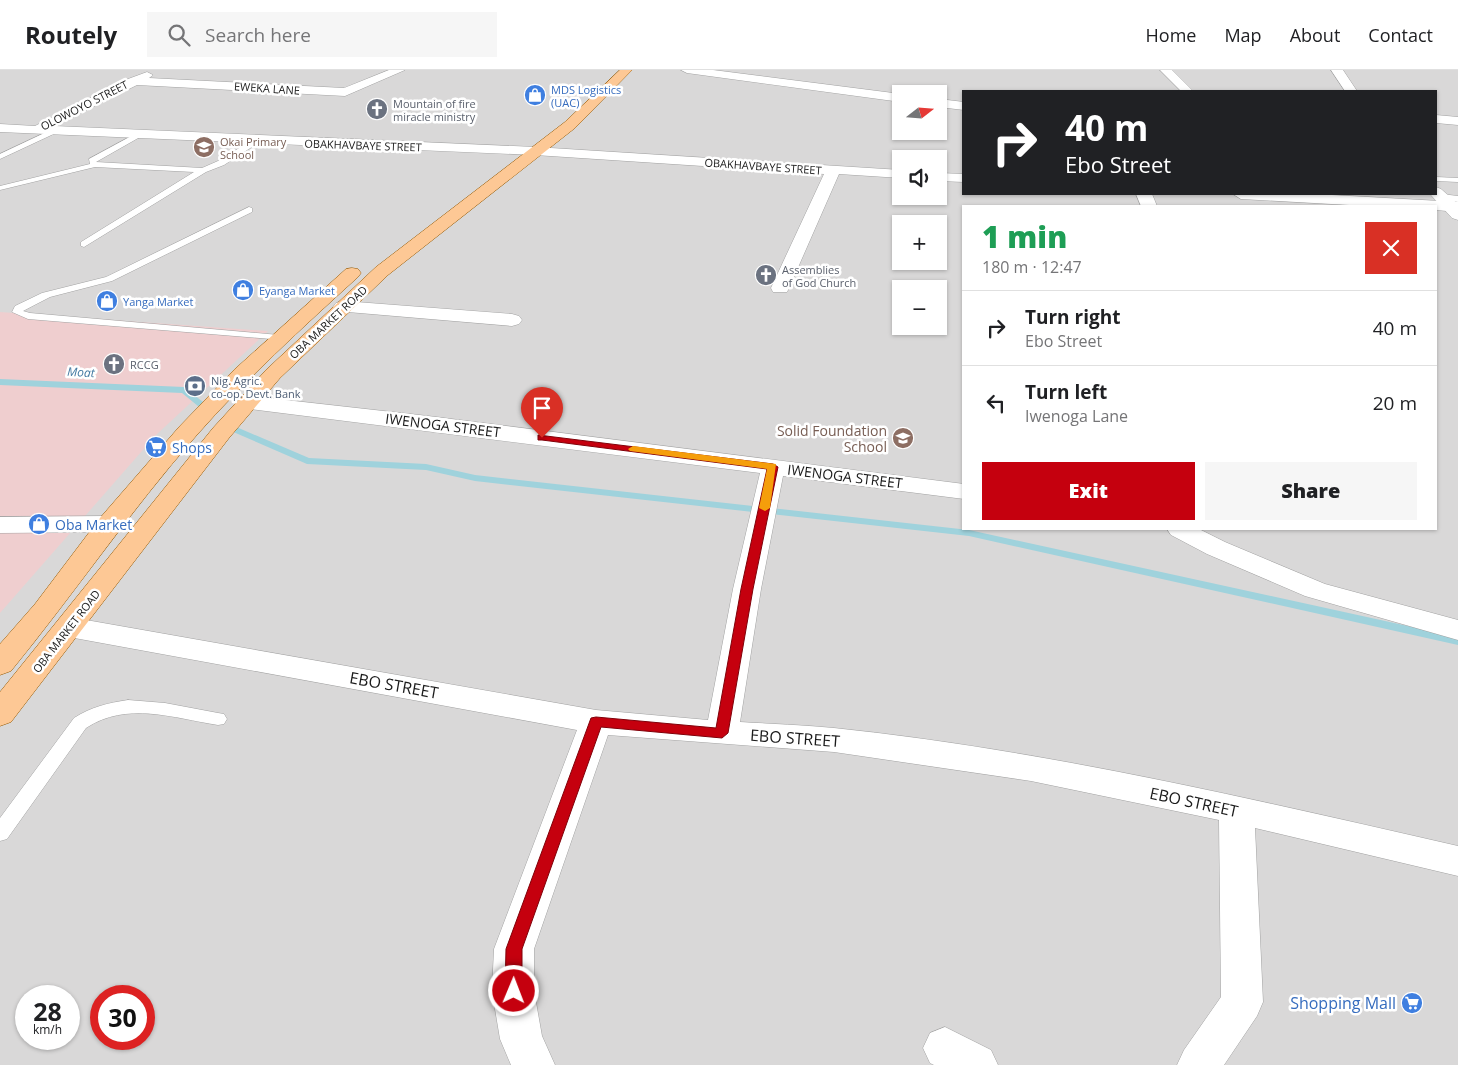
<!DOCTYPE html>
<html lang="en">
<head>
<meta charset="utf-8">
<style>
	body { margin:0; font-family:"Open Sans",sans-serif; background:#f6f6f6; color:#202124; height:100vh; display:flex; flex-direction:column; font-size:19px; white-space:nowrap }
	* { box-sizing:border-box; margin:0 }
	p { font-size:16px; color:#757577 }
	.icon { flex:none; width:28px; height:28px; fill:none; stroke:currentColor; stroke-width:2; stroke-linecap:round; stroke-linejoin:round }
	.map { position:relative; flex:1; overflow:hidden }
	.sheet { position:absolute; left:962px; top:135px; width:475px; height:325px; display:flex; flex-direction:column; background:#fff; border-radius:0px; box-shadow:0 1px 4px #0004 }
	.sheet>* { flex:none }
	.top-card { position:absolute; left:962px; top:20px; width:475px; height:105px; border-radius:0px; box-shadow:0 1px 4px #0004; background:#202124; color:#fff; overflow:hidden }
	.needle { width:32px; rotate:73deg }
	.buttons { position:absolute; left:892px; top:15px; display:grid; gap:10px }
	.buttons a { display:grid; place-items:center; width:55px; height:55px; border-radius:0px; background:#fff; box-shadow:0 1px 4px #0004; font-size:25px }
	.speed { position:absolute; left:15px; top:915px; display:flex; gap:10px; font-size:25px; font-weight:700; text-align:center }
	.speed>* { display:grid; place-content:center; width:65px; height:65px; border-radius:50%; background:#fff; box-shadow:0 1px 4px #0004; line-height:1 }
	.speed small { font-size:12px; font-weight:400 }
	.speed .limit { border:8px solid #d22; background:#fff; color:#111 }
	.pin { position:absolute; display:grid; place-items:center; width:42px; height:42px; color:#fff; margin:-51px -21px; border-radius:50% 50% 50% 0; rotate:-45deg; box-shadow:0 0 5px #0007 }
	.pin .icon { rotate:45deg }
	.me { position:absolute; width:55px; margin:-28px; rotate:1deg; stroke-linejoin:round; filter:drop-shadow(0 0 4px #0008) }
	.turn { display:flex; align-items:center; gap:18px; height:105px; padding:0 20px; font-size:22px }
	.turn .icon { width:65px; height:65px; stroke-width:2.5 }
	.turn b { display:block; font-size:35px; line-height:42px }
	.round { display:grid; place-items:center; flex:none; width:52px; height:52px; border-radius:0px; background:#f6f6f6 }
	.overview { display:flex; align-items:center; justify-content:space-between; height:85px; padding:0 20px }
	h1 { font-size:30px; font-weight:800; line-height:38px; color:#1e9e55 }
	.cta { display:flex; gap:10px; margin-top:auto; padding:10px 20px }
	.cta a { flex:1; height:58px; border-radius:0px; background:#c5000e; color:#fff; font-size:20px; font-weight:800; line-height:58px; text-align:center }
	.cta a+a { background:#f6f6f6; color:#202124 }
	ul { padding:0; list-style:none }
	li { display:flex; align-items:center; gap:15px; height:75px; padding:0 20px; border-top:1px solid #e0e0e0 }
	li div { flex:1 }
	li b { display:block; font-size:19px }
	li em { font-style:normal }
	header { display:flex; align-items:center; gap:30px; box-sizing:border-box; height:70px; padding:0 25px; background:#fff; border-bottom:1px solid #e0e0e0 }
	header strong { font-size:24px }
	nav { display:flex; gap:28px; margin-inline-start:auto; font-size:18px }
	.search { width:350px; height:45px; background:#f6f6f6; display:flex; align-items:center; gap:12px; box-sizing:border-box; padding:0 18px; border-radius:0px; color:#757577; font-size:19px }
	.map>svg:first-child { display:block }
</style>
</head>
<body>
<header>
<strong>Routely</strong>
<div class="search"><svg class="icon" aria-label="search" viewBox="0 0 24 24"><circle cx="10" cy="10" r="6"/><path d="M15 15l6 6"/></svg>Search here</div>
<nav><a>Home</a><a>Map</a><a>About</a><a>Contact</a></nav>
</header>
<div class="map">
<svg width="1458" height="995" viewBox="0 0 1458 995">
	<rect width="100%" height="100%" fill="#ede7e0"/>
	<path fill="#d9d8d8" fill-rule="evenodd" d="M0,0H1458V995H0ZM964,21H1436V124H964ZM901,24H939V61H901ZM901,89H939V126H901ZM964,136H1436V459H964ZM901,154H939V191H901ZM901,219H939V256H901ZM26,926H69V969H26ZM101,926H144V969H101Z"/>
	<path fill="#efcecf" d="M0,242L268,261L156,365L0,543Z"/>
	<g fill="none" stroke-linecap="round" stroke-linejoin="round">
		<path fill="#9fd2dc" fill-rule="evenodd" d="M0,309L184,317L217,343L212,346L209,345L182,323L0,315Z
			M234,356L309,388L426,394L475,405L969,460L1458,567V575L969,466L475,411L426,400L307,394L231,361L229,359Z"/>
		<g stroke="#a2a2a2" stroke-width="1">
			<path id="service" d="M53,59L60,61L0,89V84Z
				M137,63L141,65L140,67L96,92L202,98L218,91L254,69L261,71L224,95L206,102L84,177L81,176V172L194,102L95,97L0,120V116L90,94L89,89Z
				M1436,107L1458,108V112L1436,111Z
				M1441,124L1458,126V132L1438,129L1437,127Z
				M249,137L252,138V142L112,211L50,227L23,241L30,243L279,265L283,266V270L28,249L12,242L15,236L42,223L106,207Z
				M128,630L165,633L218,643L224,644L227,649L224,654L218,655C173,648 127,631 86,658L7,769L0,771V748L74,648C91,637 108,633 128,630Z"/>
		</g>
		<g stroke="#a2a2a2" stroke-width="1">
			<path id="minor" d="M389,0H405L345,26L137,15L54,56L535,77L901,100V108L839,104L789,218L787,222H773L771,218L824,104L535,85L0,62V54L35,56L128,9L147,2L153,5L149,8L344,18Z
				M681,0H713L901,24V32L687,3Z
				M1160,0H1172L1193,21H1181Z
				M939,29L964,32V40L939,37Z
				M1436,45L1458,47V55L1436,53Z
				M939,103L964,104V112L939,111Z
				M1136,124H1152L1157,136H1141Z
				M1233,124H1314L1458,132V142L1436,140V136H1367L1241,129Z
				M343,231L512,244L519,246L522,250L519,254L512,256L336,241L333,237L336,233Z
				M250,326L428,346L964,414V429L783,406L761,519L740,652C772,654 803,655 834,658C1045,680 1252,729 1458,776V806L1255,758L1263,932L1257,946L1224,995H1177L1184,980L1221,927L1219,750L1031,711L834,682L608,665L534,879V921L542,966L555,995H511L500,969L492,921L494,879L577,660L69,567L59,564L54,557L59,550L69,547L596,640L708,650L733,519L760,403L242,338L239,333L242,328Z
				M109,446L118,448L122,454L118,460L109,462L0,463V447Z
				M1167,459H1199L1225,472L1325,514L1458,550V570L1305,526L1207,484L1171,465Z
				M945,957L991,980L998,995H934L930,993L923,978L930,963Z"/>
		</g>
		<g stroke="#a2a2a2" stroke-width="1">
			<path id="tertiary" d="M1331,0H1343L1357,21H1345Z
				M1436,117L1441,119L1458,134V150L1452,148L1430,124H1436Z"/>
		</g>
		<g stroke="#915700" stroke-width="1">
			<path id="primary" d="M620,0H632L575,58L388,205L280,308L229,368L11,652L0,656V622L213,358L266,300L376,197L565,52Z
				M352,198L358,199L361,203L358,207C302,258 246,309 196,366C130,441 74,524 11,601L0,605V574L35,534L100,448L179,357L235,299L346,199Z"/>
		</g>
		<use href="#service" fill="#fff" fill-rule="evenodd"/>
		<use href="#minor" fill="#fff" fill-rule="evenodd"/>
		<use href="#tertiary" fill="#fff" fill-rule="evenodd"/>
		<use href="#primary" fill="#fdc895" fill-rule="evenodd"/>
	</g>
	<path fill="#c5000e" stroke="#800009" d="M538,365L773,394L778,397L753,519L728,663L722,668L601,657L522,879V921L520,927L514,929L507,927L505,921L506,879L591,648L596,647L716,658L741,519L767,399L542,370H538Z"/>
	<path fill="#f59e0b" d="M633,376L776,394L770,438L765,441L759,438L767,399L630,381L628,379Z"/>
	<defs>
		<g id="shop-disc" transform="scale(1.125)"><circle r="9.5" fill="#3f7fe0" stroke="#fff"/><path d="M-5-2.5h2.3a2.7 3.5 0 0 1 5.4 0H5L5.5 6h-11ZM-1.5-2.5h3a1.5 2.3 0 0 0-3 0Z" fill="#fff"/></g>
		<g id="church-disc" transform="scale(1.125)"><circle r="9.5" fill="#6b7280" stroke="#fff"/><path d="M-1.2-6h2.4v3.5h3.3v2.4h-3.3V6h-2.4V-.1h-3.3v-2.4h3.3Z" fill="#fff"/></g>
		<g id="school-disc" transform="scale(1.125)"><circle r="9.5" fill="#8d6e63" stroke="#fff"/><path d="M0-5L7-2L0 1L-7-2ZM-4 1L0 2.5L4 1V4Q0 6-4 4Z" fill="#fff"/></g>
		<g id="bank-disc" transform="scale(1.125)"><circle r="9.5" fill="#5c6f8a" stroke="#fff"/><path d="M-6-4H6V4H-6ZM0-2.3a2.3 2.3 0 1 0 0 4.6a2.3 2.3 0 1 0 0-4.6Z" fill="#fff"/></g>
		<g id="supermarket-disc" transform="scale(1.125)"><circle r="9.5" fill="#3f7fe0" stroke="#fff"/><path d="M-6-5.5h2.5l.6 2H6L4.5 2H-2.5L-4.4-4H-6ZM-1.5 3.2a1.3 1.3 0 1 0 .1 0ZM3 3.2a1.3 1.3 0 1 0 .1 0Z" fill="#fff"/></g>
	</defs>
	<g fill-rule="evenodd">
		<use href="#shop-disc" x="535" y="25"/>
		<use href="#church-disc" x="377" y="39"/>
		<use href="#school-disc" x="204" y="77"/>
		<use href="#church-disc" x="766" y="205"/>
		<use href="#shop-disc" x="243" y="220"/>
		<use href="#shop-disc" x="107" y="231"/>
		<use href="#church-disc" x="114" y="294"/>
		<use href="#bank-disc" x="195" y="316"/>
		<use href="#school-disc" x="903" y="368"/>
		<use href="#supermarket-disc" x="156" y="377"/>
		<use href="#shop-disc" x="39" y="454"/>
		<use href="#supermarket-disc" x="1412" y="933"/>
	</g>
	<g text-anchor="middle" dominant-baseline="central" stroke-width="5" stroke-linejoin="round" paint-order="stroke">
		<g font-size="11" fill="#1b1b1b" stroke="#fff">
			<text transform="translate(267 18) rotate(4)">EWEKA LANE</text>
			<text transform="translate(84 35) rotate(-27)">OLOWOYO STREET</text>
			<text transform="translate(363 75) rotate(2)">OBAKHAVBAYE STREET</text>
			<text transform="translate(763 96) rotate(4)">OBAKHAVBAYE STREET</text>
			<text transform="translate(328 252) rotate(-43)">OBA MARKET ROAD</text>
			<text transform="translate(66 561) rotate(-52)">OBA MARKET ROAD</text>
		</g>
		<g font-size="11" fill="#366cbe" stroke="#fff" text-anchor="start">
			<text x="551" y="19">MDS Logistics<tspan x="551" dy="13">(UAC)</tspan></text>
			<text x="259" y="220">Eyanga Market</text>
			<text x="123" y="231">Yanga Market</text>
		</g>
		<g font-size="11" fill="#5b616d" stroke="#fff" text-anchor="start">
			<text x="393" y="33">Mountain of fire<tspan x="393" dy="13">miracle ministry</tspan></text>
			<text x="782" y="199">Assemblies<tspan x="782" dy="13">of God Church</tspan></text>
			<text x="130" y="294">RCCG</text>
		</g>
		<g font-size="11" fill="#785e54" stroke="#fff" text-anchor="start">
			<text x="220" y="71">Okai Primary<tspan x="220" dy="13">School</tspan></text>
		</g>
		<g font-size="11" fill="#4e5e75" stroke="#fff" text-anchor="start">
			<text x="211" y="310">Nig. Agric.<tspan x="211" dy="13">co-op. Devt. Bank</tspan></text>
		</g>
		<g font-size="12" font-style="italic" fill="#447aa2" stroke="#fff">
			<text transform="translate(81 302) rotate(3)">Moat</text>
		</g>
		<g font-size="14" fill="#1b1b1b" stroke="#fff">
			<text transform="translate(443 355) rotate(7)">IWENOGA STREET</text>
			<text transform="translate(845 406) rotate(7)">IWENOGA STREET</text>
		</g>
		<g font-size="14" fill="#785e54" stroke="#fff" text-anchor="end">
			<text x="887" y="360">Solid Foundation<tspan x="887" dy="16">School</tspan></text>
		</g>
		<g font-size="14" fill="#366cbe" stroke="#fff" text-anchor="start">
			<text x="172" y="377">Shops</text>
			<text x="55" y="454">Oba Market</text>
		</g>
		<g font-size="16" fill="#1b1b1b" stroke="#fff">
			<text transform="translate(394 615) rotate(10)">EBO STREET</text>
			<text transform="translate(795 668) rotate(4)">EBO STREET</text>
			<text transform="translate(1194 732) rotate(12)">EBO STREET</text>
		</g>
		<g font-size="16" fill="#366cbe" stroke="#fff" text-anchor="end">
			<text x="1396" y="933">Shopping Mall</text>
		</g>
	</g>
</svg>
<div class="buttons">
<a><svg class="needle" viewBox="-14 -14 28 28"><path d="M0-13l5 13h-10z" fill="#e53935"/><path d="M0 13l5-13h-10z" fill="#757577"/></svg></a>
<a><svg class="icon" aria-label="sound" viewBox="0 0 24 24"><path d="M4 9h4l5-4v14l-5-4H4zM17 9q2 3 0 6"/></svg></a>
<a>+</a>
<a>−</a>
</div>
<div class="speed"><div>28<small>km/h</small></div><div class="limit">30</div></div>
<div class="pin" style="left:542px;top:368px;background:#d93025"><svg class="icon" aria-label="arrive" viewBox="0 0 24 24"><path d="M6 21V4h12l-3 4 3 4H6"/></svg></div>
<svg class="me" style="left:514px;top:921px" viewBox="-20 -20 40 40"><circle r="17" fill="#c5000e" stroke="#fff" stroke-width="3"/><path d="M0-11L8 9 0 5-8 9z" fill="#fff"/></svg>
<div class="top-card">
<div class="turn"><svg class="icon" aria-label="right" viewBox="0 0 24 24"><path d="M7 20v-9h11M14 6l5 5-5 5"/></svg><div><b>40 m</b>Ebo Street</div></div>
</div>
<section class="sheet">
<div class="overview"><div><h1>1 min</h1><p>180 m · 12:47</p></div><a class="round" style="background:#d93025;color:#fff"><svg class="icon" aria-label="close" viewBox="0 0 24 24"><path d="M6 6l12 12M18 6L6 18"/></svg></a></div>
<ul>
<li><svg class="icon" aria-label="right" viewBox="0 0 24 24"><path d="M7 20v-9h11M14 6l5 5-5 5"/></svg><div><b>Turn right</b><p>Ebo Street</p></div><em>40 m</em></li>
<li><svg class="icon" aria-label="left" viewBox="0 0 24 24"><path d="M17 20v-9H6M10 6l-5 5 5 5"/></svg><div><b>Turn left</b><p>Iwenoga Lane</p></div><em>20 m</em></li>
</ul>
<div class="cta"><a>Exit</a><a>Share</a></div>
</section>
</div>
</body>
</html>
